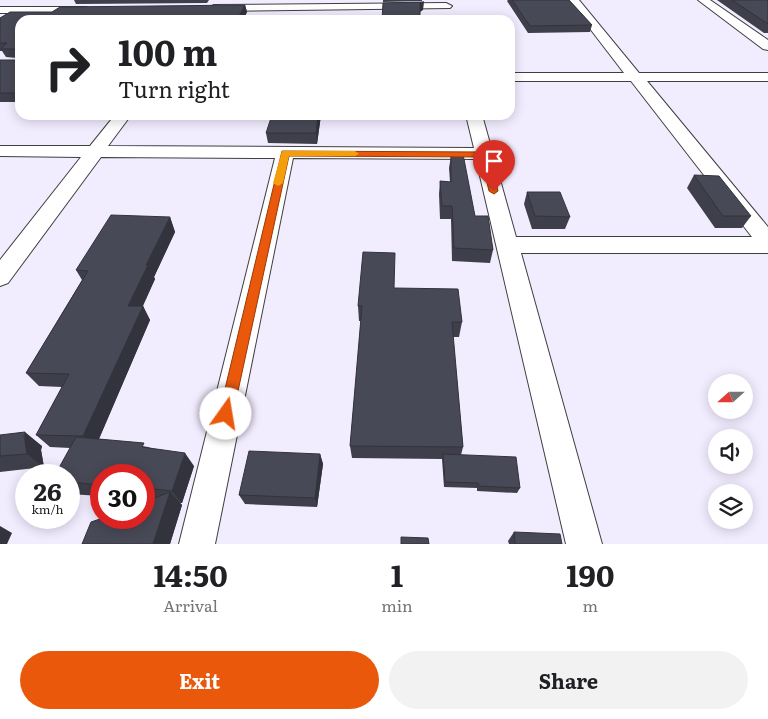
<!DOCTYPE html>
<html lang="en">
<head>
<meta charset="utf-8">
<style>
	body { margin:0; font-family:Literata,serif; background:#f2f2f2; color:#202124; height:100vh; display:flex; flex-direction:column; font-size:19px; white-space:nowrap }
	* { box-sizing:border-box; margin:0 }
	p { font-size:16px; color:#757577 }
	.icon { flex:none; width:28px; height:28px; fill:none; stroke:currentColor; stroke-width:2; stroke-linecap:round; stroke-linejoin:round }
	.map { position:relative; height:544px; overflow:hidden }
	.details { display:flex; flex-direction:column; background:#fff; flex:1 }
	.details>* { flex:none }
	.hud { position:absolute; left:15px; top:15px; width:500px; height:105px; border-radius:15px; box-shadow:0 2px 12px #0003; background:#fff; color:#202124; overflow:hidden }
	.needle { width:32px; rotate:249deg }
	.fabs { position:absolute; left:708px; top:374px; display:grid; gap:10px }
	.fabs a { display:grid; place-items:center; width:45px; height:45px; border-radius:50%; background:#fff; box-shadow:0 2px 12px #0003; font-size:25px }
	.speed { position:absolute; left:15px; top:464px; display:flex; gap:10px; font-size:25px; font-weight:700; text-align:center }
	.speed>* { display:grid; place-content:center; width:65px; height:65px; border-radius:50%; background:#fff; box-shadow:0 2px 12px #0003; line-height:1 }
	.speed small { font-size:12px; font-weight:400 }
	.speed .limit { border:8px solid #d22; background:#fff; color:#111 }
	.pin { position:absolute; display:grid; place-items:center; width:42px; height:42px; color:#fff; margin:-51px -21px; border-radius:50% 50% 50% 0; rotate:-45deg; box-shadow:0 0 5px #0007 }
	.pin .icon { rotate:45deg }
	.me { position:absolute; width:55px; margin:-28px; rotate:13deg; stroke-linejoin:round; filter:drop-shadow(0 0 4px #0008) }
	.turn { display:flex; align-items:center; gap:18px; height:105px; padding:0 20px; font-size:22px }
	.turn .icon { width:65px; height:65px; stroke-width:2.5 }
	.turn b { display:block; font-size:35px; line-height:42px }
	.eta { display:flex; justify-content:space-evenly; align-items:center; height:85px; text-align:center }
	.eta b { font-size:30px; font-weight:700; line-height:35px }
	.cta { display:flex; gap:10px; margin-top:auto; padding:10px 20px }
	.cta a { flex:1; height:58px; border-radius:30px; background:#ea580c; color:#fff; font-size:20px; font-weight:700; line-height:58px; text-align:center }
	.cta a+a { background:#f2f2f2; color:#202124 }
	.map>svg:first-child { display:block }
</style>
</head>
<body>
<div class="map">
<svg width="768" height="544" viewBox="0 0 768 544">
	<rect width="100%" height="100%" fill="#f2ecff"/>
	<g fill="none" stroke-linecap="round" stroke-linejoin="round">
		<g stroke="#3f3f3f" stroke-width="2">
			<path id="street" d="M568,0H579L639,73H768V81H647L768,227V253H521L602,544H566L476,159L293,158L215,544H179L275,158L101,157L8,283L0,286V260L81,157L0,156V146H90L115,115H131L108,146L474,148L466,115H482L516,237H752L631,81H510V73H624Z
				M698,0H710L768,40V50L763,49Z
				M446,3L452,6L450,8L214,11L208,8L214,5Z
				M0,7H86L92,10L86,13H0Z"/>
		</g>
		<use href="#street" fill="#fff" fill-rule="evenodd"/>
	</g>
	<path fill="#3e3f4a" d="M74,0H209L207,3L76,4Z
		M383,0H422V1L383,2Z
		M508,0H569L592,25L590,32L528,33L507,1Z
		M717,0H768V33H764Z
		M245,5L247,12L243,20H20V102H0V60H17V58L6,57L2,51H0V18L52,12Z
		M321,115L317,144L268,143L266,133Z
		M451,156L475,216L493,250L490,263L452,261L451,219H440L439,194L440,181L450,182L449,168Z
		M694,175L751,216L742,228H715L687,188Z
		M527,192L570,217L565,229H532L524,204Z
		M170,217L175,232L154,277L155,279L143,306L150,320L99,439L148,447L194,466L182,503H180L182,505L170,544H82L148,500H144V475H101V496L69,494V475L70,448L50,447L36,435L62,387L39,386L26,373L82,280L76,270Z
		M394,288L462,322L459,337H453L463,447L461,455L520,488L517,493L477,491V488L444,487L442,459L352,458L350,446L361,321H359L358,306Z
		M0,435L42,446L41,450L44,467L0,472Z
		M320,454L323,464L317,507L245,504L239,495Z
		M514,532L562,544H509L508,541Z"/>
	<path fill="#32333c" d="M424,2L423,10L420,12V3Z
		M245,5L247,12L243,20H237Z
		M318,115H321L317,144L316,133Z
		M170,217L175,232L154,277L155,279L136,320L128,306L146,265Z
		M143,306L150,320L95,448L83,436Z
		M25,432L42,446L41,450L44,467L27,454L24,436Z
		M185,453L194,466L182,503L172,491Z
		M320,454L323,464L317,507L315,498Z
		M170,492L182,505L170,544H153Z
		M0,526L12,533L7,544H0Z"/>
	<path fill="#484956" stroke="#32333c" d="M512,0H569L592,25L530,26Z
		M732,0H768V24Z
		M424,2L420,3V20H382L383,3Z
		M245,5L237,20H20V93H0V60H17V49H1L7,43H0V18L10,12H52L60,7Z
		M272,115H318L316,133H266Z
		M463,154L475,216H488L493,250L454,248L452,206H442L440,181L451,182V156Z
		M694,175L719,176L751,216H723Z
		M527,192H560L570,217L535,216Z
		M111,215L170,217L146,265H148L128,306H143L83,436L36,435L69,374L26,373L88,271L76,270Z
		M363,252L395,253L394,288L458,289L462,322H452L463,447L350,446L362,306H358Z
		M25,432L24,436L27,454L0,456V435Z
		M76,437L144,443L142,447L185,453L172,491L144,488V475H101V485L69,482V475H55Z
		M249,451L320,454L315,498L239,495Z
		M443,454L516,457L520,488L479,486L478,483L445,482Z
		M170,492L153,544H82L91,522L103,518H144V502Z
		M514,532L560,534L562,544H515Z
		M401,537L428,538L429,544H401Z"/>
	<path fill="#ea580c" stroke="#983908" d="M282,151L484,152L489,154L498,191L494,194L489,191L481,157L289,156L233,414L231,419L226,420L221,419L219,414Z"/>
	<path fill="#f59e0b" d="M282,151H355L359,154L355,156H289L283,183L278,186L273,183Z"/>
</svg>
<div class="fabs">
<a><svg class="needle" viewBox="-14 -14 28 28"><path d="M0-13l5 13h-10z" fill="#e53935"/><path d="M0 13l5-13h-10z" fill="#757577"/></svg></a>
<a><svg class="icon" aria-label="sound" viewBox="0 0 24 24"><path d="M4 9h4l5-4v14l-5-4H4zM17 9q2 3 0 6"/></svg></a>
<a><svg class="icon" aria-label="layers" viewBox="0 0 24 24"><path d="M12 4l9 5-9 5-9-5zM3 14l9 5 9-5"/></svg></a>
</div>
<div class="speed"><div>26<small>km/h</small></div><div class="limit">30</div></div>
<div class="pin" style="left:494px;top:191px;background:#d93025"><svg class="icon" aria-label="arrive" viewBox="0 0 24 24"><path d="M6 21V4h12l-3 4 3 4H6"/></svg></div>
<svg class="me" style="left:226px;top:414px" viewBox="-20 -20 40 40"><circle r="19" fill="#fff"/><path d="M0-13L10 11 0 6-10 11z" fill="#ea580c"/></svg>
<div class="hud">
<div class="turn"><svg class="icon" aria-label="right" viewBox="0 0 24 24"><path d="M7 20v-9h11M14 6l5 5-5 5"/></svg><div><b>100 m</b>Turn right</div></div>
</div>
</div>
<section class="details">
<div class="eta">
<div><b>14:50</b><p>Arrival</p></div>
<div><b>1</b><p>min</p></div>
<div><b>190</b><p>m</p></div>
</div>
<div class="cta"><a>Exit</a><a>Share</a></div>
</section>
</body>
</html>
